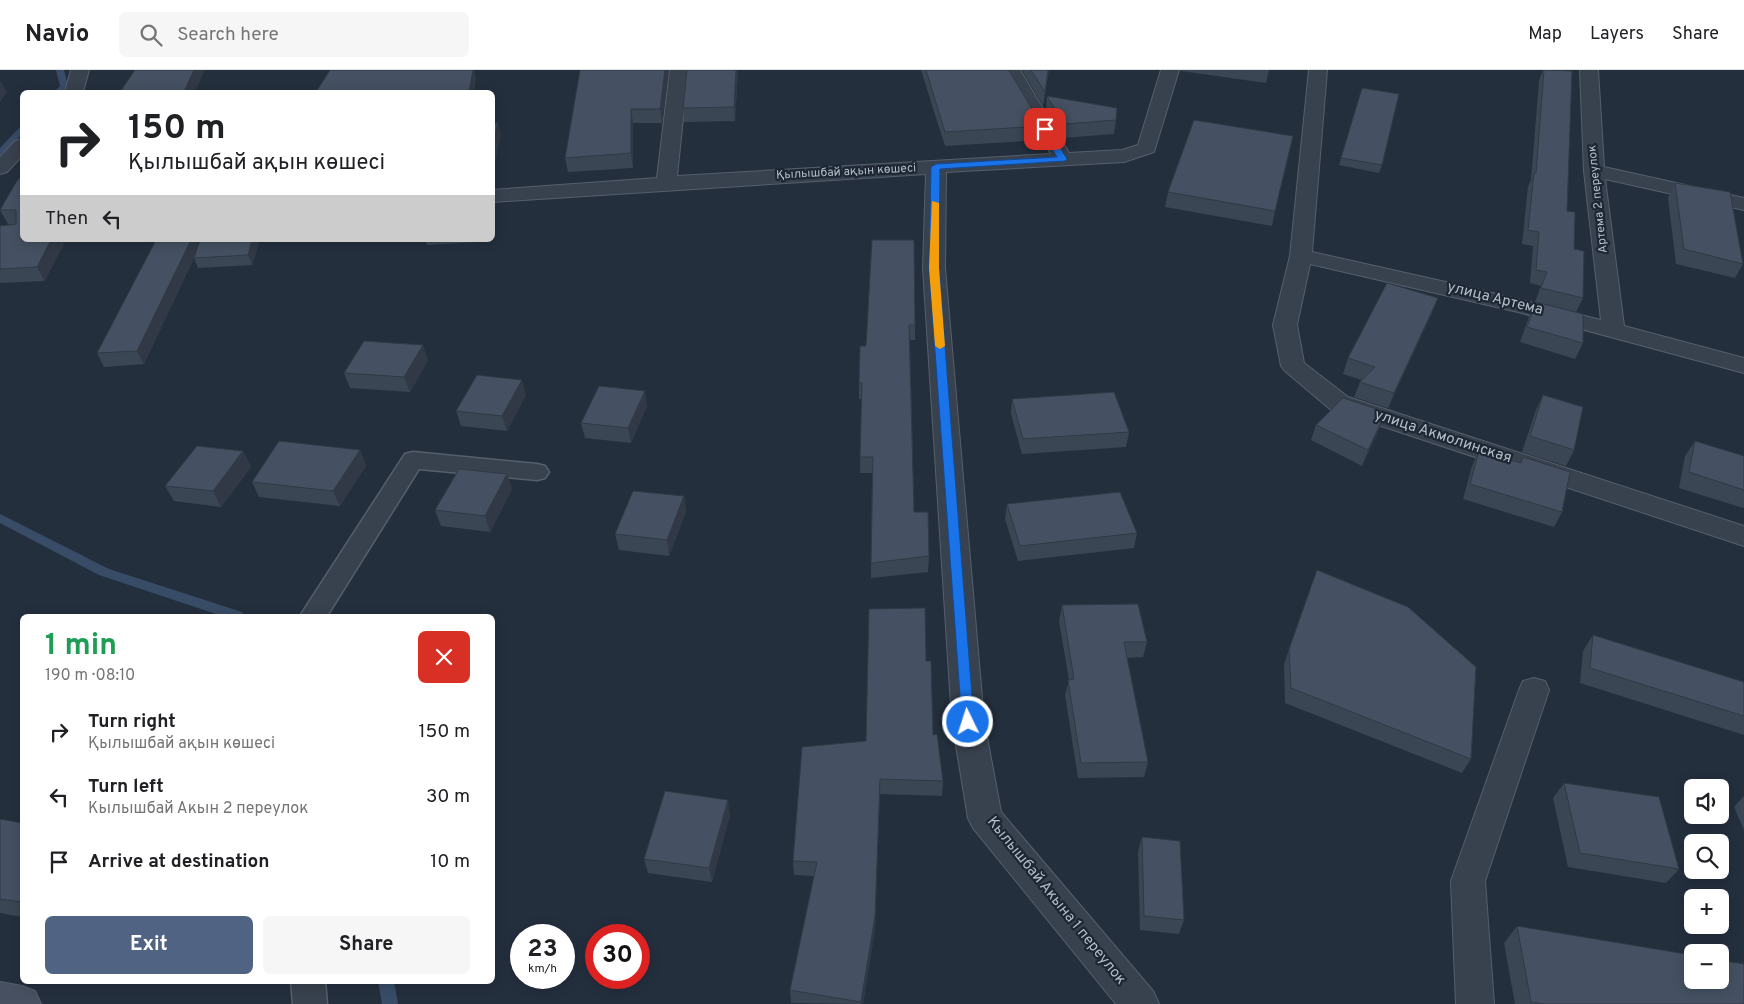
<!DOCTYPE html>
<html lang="en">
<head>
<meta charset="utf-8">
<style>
	body { margin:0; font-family:Overpass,sans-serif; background:#f6f6f6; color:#202124; height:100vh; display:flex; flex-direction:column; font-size:19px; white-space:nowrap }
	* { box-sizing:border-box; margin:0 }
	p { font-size:16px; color:#757577 }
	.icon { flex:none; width:28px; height:28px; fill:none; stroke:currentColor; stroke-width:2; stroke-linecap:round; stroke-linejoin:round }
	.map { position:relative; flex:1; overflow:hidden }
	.side { position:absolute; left:20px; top:544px; width:475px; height:370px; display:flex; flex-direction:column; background:#fff; border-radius:8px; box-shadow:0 2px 12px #0003 }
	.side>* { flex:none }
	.hud { position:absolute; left:20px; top:20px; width:475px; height:152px; border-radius:8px; box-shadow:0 2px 12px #0003; background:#fff; color:#202124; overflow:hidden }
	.controls { position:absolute; left:1684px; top:709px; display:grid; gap:10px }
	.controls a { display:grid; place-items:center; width:45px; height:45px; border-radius:8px; background:#fff; box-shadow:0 2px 12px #0003; font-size:25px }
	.speed { position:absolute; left:510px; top:854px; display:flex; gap:10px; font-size:25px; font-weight:700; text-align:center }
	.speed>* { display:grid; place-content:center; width:65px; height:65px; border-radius:50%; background:#fff; box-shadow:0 2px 12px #0003; line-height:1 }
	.speed small { font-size:12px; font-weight:400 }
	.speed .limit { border:8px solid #d22; background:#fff; color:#111 }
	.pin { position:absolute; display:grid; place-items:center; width:42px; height:42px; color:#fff; margin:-21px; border-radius:10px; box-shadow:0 2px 8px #0006 }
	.me { position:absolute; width:55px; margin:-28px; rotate:356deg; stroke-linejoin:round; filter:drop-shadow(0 0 4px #0008) }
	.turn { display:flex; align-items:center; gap:18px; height:105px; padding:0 25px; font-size:22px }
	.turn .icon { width:65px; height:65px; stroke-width:2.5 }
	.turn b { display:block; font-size:35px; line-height:42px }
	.then { display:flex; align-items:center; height:48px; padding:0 25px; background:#0003; gap:10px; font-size:19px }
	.round { display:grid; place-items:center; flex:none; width:52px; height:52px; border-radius:8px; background:#f6f6f6 }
	.head { display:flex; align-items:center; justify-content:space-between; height:85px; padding:0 25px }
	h1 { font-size:30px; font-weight:700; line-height:38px; color:#1e9e55 }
	.cta { display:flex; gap:10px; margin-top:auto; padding:10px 25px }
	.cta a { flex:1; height:58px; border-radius:8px; background:#506383; color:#fff; font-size:20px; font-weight:700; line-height:58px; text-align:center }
	.cta a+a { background:#f6f6f6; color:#202124 }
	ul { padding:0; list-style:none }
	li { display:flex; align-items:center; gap:15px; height:65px; padding:0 25px }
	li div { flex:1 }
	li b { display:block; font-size:19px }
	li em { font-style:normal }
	header { display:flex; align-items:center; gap:30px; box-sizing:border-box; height:70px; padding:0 25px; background:#fff; border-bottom:1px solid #e0e0e0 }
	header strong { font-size:24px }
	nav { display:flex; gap:28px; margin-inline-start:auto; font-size:18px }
	.search { width:350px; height:45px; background:#f6f6f6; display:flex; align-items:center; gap:12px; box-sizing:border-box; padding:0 18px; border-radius:8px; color:#757577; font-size:19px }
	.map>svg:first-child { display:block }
</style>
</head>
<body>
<header>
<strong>Navio</strong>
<div class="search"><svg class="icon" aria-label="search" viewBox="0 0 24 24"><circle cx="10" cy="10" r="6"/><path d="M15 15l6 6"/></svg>Search here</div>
<nav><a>Map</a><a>Layers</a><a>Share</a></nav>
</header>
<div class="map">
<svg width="1744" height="934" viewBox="0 0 1744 934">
	<rect width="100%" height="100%" fill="#242f3e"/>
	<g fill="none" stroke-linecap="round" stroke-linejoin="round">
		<path fill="#394c67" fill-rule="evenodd" d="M56,0H64L68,16L62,22H54L60,16Z
			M19,58H22V64L3,85L0,86V78Z
			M0,444L109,499L242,542L244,546H222L99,505L0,453Z
			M378,911H394L398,934H382Z"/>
		<g stroke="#565f6c" stroke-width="3">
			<path id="lane" d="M413,382L537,394L545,396L549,402L545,408L537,410L419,399L327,546H300L405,384Z
				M291,911H325L327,934H293Z"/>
		</g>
		<g stroke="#565f6c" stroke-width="2">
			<path id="street" d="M71,0H89L83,22H65Z
				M670,0H688L677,106L1051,84L1002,0H1020L1069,83L1122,80L1138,75L1161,0H1179L1154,82L1124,92L946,102L945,198L984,651L1001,742L1153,921L1159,934H1116L973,758L968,748L952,651L923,198L926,104L492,132V120L657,108Z
				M1309,0H1327L1312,182L1468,217L1601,250L1584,101L1580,0H1598L1604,97L1744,128V140L1605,109L1624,256L1744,288V303L1518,242L1310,194L1297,255L1304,293L1348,327L1744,456V476L1330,339L1285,301L1281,296L1273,255L1290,186Z
				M22,69V86L7,102L0,104V87L15,71Z
				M1534,608L1545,611L1549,620L1485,811L1494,934H1456L1451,811L1519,620L1523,611Z"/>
		</g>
		<g stroke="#565f6c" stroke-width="2">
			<path id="secondary" d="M0,912L22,916L35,921L41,934H0Z"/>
		</g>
		<use href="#lane" fill="#38414e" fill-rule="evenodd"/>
		<use href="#street" fill="#38414e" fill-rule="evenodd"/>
		<use href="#secondary" fill="#465061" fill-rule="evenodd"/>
	</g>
	<path fill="#3b4654" d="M687,0H738L735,51L684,52L683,38Z
		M921,0H1009L1042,56L1041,70L945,76Z
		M1022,0H1049L1043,36Z
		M1180,0H1269L1266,13L1181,1Z
		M1543,0H1564L1567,141L1583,228L1576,242L1545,234L1583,273L1575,289L1520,272L1529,247L1536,232H1535L1541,216L1530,213L1533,176L1522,174L1528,116L1531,110L1539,11Z
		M668,2L662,53H633V98L568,102L565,88Z
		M1362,18L1382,95L1379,103L1339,95Z
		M1047,26L1116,50L1114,64L1062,68L1046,40Z
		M22,108L45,211L0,213V156L16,154H8L0,140Z
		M1675,113L1743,194L1735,208L1676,194L1668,128Z
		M1168,122L1275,141L1272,156L1165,137Z
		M191,170H195L198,176L200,170H260L252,195L198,198L194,188L144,294L104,297L97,283Z
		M425,170H480V172L427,175Z
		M872,170L915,255V270H910L914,442L929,486L928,502L871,508L872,403H860L861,329H859V313L866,276Z
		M1438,228L1432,243L1388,338L1354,327L1360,312L1362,310L1343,304L1348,288Z
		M428,290L410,322L350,318L344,303Z
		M526,325L507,361L461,356L456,341Z
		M1543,325L1574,380L1566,396L1522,382L1536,340Z
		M1012,329L1129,362L1126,377L1022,384L1011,344Z
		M647,336L631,373L585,368L581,353Z
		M1316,355L1380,357L1362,396L1311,370Z
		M1695,371L1744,386V437L1743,438L1679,418L1685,386Z
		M360,380L366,396L340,436L259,427L252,412Z
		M243,381L251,397L221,437L174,431L165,416Z
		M1479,381L1520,393L1523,387L1562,442L1554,457L1463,429L1472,396Z
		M507,404L512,419L490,462L441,456L435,440Z
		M684,426L686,442L669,486L619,480L615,464Z
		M1007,434L1137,463L1134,478L1018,491L1005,449Z
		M1311,516L1471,689L1462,703L1285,633L1284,594Z
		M1062,535L1147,572L1143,587L1127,588L1148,692L1144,707L1078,708L1065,625L1069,610L1059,551Z
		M1593,565L1744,612V665L1580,613L1583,581Z
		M933,665L943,711L942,726L880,724L875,859L863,934L791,933L790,920L814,806L794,805L793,791L866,671Z
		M1564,713L1679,799L1666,813L1568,797L1553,728Z
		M1744,726V760L1734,737Z
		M730,745L712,812L648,803L644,789Z
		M0,749L22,753V847L0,843Z
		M1142,767L1184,850L1179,864L1140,860L1138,781Z
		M1517,856L1744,934H1515L1504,873Z"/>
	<path fill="#303945" d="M194,0H205L195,22H184Z
		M473,0H474L476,9L474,22H469Z
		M665,0H668V2L662,53L660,39Z
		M736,0H738L735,51L734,37Z
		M1048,0H1049L1043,36L1045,22Z
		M0,10L7,22L0,32Z
		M631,39L633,53V98L631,83Z
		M498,51L501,64L492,109V79Z
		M51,170H66L45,211L37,197Z
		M191,170H195L199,177L144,294L137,281Z
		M252,170H260L252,195L248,185Z
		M1438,228L1432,243L1388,338L1394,323Z
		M423,275L428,290L410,322L404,307Z
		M522,310L526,325L507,361L502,346Z
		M645,321L647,336L631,373L628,358Z
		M1386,342L1380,357L1362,396L1368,380Z
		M360,380L366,396L340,436L333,421Z
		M243,381L251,397L221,437L213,421Z
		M507,404L512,419L490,462L485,446Z
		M684,426L686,442L669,486L667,470Z
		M880,709L875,859L863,934H861Z
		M728,730L730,745L712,812L709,798Z"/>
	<path fill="#455162" stroke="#303945" d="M135,0H194L184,22H120Z
		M330,0H473L469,22H316Z
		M580,0H665L660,39H631V83L565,88Z
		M687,0H736L734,37L683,38Z
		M926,0H1009L1042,56L945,62Z
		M1031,0H1048L1045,22Z
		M1544,0L1572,1L1567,141L1575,142L1574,179L1584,181L1583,228L1541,218L1547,202L1536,200L1539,162L1528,160L1534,103H1536Z
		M1362,18L1399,24L1382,95L1341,88Z
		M1047,26L1117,38L1116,50L1064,54Z
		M1194,50L1293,66L1275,141L1168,122Z
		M498,51L492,79V58Z
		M22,108V170H51L37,197L0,199V156L16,154V140H0L18,109Z
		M1675,113L1730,122L1743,194L1684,179Z
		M156,170H191L137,281L97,283Z
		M200,170H252L248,185L194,188Z
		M872,170H914L915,255H909L914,442H928L929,486L871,493L873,387H860L862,313H859L860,276H866Z
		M1387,213L1438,228L1394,323L1360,312L1375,297L1348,288Z
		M1536,232L1583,244V273L1527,257Z
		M364,271L423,275L404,307L344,303Z
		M477,305L522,310L502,346L456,341Z
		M599,316L645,321L628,358L581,353Z
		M1114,322L1129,362L1023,369L1012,329Z
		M1543,325L1583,337L1574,380L1530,366Z
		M1343,328L1386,342L1368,380L1316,355Z
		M279,371L360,380L333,421L252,412Z
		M1695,371L1744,386V420L1689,402Z
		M197,376L243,381L213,421L165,416Z
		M1479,381L1521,393L1523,387L1570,402L1562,442L1470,414Z
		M459,399L507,404L485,446L435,440Z
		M633,421L684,426L667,470L615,464Z
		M1120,422L1137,463L1020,476L1007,434Z
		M1317,500L1408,537L1476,597L1471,689L1291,618L1289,579Z
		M1138,534L1147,572H1124L1148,692L1081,693L1068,610L1074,609L1062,535Z
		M925,538L926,591H931L933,665L937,664L943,711L880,709L875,846L861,932L790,920L817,792L793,791L802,677L866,671L869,539Z
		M1593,565L1744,612V646L1590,598Z
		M1564,713L1659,727L1679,799L1580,783Z
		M665,721L728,730L709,798L644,789Z
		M0,749L22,753V832L0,829Z
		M1142,767L1180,771L1184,850L1144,846Z
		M1517,856L1692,885V910H1720V890L1744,894V934H1545L1531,932Z"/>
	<path fill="#1a73e8" stroke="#114b97" d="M1043,58H1048L1067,89L1065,91L940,99L939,198L974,652L968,657L962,652L929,198L931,97L936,94L1057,87L1041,59Z"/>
	<path fill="#f59e0b" d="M932,131L939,133V198L945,276L940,279L935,276L929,198Z"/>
	<g text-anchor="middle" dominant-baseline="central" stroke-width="4.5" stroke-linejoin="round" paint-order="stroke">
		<g font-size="12" fill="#b4bcc9" stroke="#1d2633">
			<text transform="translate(846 102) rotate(-3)">Қылышбай ақын көшесі</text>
			<text transform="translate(1598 129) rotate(-96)">Артема 2 переулок</text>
		</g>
		<g font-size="15" fill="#b4bcc9" stroke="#1d2633">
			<text transform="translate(1495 229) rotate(14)">улица Артема</text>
			<text transform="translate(1443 367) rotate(18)">улица Акмолинская</text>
			<text transform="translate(1056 831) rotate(51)">Кылышбай Акына 1 переулок</text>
		</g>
	</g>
</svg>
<div class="controls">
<a><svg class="icon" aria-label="sound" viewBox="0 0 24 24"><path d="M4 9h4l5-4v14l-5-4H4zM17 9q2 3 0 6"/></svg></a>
<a><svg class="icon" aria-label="search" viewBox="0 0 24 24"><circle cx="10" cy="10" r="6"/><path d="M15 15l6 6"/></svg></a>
<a>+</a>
<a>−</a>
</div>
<div class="speed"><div>23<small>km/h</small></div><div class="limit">30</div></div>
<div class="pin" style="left:1045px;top:59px;background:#d93025"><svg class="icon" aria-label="arrive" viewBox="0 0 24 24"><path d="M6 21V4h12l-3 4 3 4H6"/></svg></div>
<svg class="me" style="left:968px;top:652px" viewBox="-20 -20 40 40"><circle r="17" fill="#1a73e8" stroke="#fff" stroke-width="3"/><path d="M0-11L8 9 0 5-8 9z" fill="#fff"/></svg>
<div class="hud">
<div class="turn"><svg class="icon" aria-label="right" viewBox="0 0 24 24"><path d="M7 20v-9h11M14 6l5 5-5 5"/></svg><div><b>150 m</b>Қылышбай ақын көшесі</div></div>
<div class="then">Then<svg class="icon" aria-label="left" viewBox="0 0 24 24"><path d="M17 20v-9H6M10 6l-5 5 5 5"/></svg></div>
</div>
<section class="side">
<div class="head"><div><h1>1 min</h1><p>190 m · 08:10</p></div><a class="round" style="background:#d93025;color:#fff"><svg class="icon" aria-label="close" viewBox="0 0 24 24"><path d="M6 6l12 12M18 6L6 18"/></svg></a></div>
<ul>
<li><svg class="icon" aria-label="right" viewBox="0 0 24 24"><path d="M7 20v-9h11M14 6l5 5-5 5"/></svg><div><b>Turn right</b><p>Қылышбай ақын көшесі</p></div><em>150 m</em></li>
<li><svg class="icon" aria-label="left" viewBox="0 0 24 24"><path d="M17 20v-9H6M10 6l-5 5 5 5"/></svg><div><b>Turn left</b><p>Кылышбай Акын 2 переулок</p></div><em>30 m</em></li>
<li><svg class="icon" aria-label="arrive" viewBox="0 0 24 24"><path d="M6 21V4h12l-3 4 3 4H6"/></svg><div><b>Arrive at destination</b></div><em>10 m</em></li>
</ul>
<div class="cta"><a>Exit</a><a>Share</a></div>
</section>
</div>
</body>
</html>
